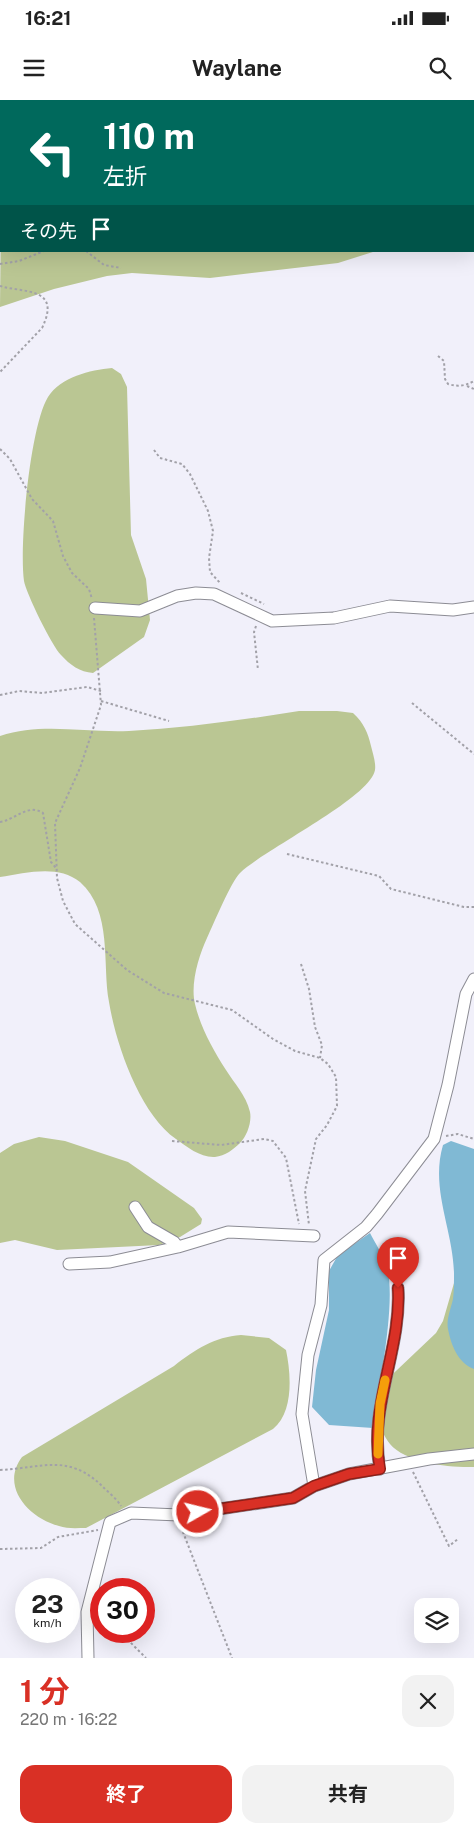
<!DOCTYPE html>
<html lang="ja">
<head>
<meta charset="utf-8">
<style>
	body { margin:0; font-family:"Public Sans","Noto Sans JP",sans-serif; background:#f2f2f2; color:#222; height:100vh; display:flex; flex-direction:column; font-size:19px; white-space:nowrap }
	* { box-sizing:border-box; margin:0 }
	p { font-size:16px; color:#767676 }
	.icon { flex:none; width:28px; height:28px; fill:none; stroke:currentColor; stroke-width:2; stroke-linecap:round; stroke-linejoin:round }
	.map { position:relative; height:1558px; overflow:hidden }
	.details { display:flex; flex-direction:column; background:#fff; flex:1 }
	.details>* { flex:none }
	.guide { position:absolute; left:0px; top:0px; width:475px; height:152px; box-shadow:0 5px 20px #0002; background:#00695c; color:#fff; overflow:hidden }
	.tools { position:absolute; left:414px; top:1498px; display:grid; gap:10px }
	.tools a { display:grid; place-items:center; width:45px; height:45px; border-radius:10px; background:#fff; box-shadow:0 5px 20px #0002; font-size:25px }
	.speed { position:absolute; left:15px; top:1478px; display:flex; gap:10px; font-size:25px; font-weight:700; text-align:center }
	.speed>* { display:grid; place-content:center; width:65px; height:65px; border-radius:50%; background:#fff; box-shadow:0 5px 20px #0002; line-height:1 }
	.speed small { font-size:12px; font-weight:400 }
	.speed .limit { border:8px solid #d22; background:#fff; color:#111 }
	.pin { position:absolute; display:grid; place-items:center; width:42px; height:42px; color:#fff; margin:-51px -21px; border-radius:50% 50% 50% 0; rotate:-45deg; box-shadow:0 0 5px #0007 }
	.pin .icon { rotate:45deg }
	.me { position:absolute; width:55px; margin:-28px; rotate:82deg; stroke-linejoin:round; filter:drop-shadow(0 0 4px #0008) }
	.turn { display:flex; align-items:center; gap:18px; height:105px; padding:0 20px; font-size:22px }
	.turn .icon { width:65px; height:65px; stroke-width:2.5 }
	.turn b { display:block; font-size:35px; line-height:42px }
	.then { display:flex; align-items:center; height:48px; padding:0 20px; background:#0003; gap:10px; font-size:19px }
	.round { display:grid; place-items:center; flex:none; width:52px; height:52px; border-radius:15px; background:#f2f2f2 }
	.summary { display:flex; align-items:center; justify-content:space-between; height:85px; padding:0 20px }
	h1 { font-size:30px; font-weight:700; line-height:38px; color:#d93025 }
	.button { display:flex; gap:10px; margin-top:auto; padding:10px 20px }
	.button a { flex:1; height:58px; border-radius:15px; background:#d93025; color:#fff; font-size:20px; font-weight:700; line-height:58px; text-align:center }
	.button a+a { background:#f2f2f2; color:#222 }
	.status { display:flex; justify-content:space-between; align-items:center; height:35px; padding:0 25px; background:#fff; direction:ltr }
	.status svg { height:14px; fill:currentColor }
	header { display:flex; justify-content:space-between; align-items:center; height:65px; padding:0 20px; background:#fff; font-size:22px; font-weight:700 }
	.map>svg:first-child { display:block }
</style>
</head>
<body>
<div class="status"><b>16:21</b><svg viewBox="0 0 49 12"><path d="M0 12V9h3v3zM5 12V6h3v6zM10 12V3h3v9zM15 12V0h3v12zM26 1h20v11H26zM47 4h2v5h-2z"/></svg></div>
<header><svg class="icon" aria-label="menu" viewBox="0 0 24 24"><path d="M4 6h16M4 12h16M4 18h16"/></svg>Waylane<svg class="icon" aria-label="search" viewBox="0 0 24 24"><circle cx="10" cy="10" r="6"/><path d="M15 15l6 6"/></svg></header>
<div class="map">
<svg width="474" height="1558" viewBox="0 0 474 1558">
	<rect width="100%" height="100%" fill="#f1f0fa"/>
	<path fill="#bac693" d="M358,0H474V117V1H357Z
		M1,114V151H376L338,163L210,178L132,173L107,176L54,189L0,207Z
		M112,268L121,274L127,287L131,435L146,479L150,520L144,537L93,573C80,572 70,565 61,555C52,546 26,493 24,481C19,446 30,326 48,297C61,277 90,270 112,268Z
		M299,611H337L353,613C364,623 368,633 371,646C373,654 376,663 375,670C370,698 265,749 240,773C231,782 214,823 207,838C199,855 190,884 195,904C200,926 213,950 226,970C234,983 246,995 250,1012C252,1022 247,1036 240,1043C234,1049 225,1056 215,1057C201,1058 187,1047 176,1039C140,1014 116,945 109,902C102,865 113,811 80,782C58,764 26,773 0,777V636C42,622 85,633 129,631C186,628 243,620 299,611Z
		M39,1037L65,1041L128,1062L194,1108L202,1119L201,1124L180,1137L159,1145L57,1150L15,1140L0,1143V1053L14,1044Z
		M474,1147V1367C451,1368 406,1363 390,1344C384,1337 379,1324 377,1316C374,1308 377,1297 377,1289L436,1233L443,1221L461,1159Z
		M241,1235L269,1238L286,1250C291,1274 294,1312 273,1329L86,1428C77,1428 67,1429 59,1426C28,1418 0,1386 22,1357L174,1266C196,1249 214,1237 241,1235Z"/>
	<path fill="#80b9d4" d="M451,1041L474,1049V1269C458,1263 451,1245 448,1229C446,1220 451,1208 453,1199C454,1191 454,1181 454,1173C453,1129 430,1089 443,1045Z
		M370,1133C375,1143 382,1153 386,1164C398,1198 378,1289 373,1328L329,1325L312,1307L316,1270L329,1210V1171L338,1155Z"/>
	<g fill="none" stroke-linecap="round" stroke-linejoin="round">
		<g stroke="#8c8c94" stroke-width="13">
			<path id="minor" d="M95,508L140,511L177,496L196,493L214,494L272,521L334,518L390,506L453,510L474,507
				M135,1107L148,1127L174,1142L178,1147
				M69,1164L110,1162L178,1147L228,1132L314,1136
				M380,1369C368,1307 402,1249 398,1188
				M314,1386L302,1314L308,1255L321,1205L324,1160L366,1127L377,1114L434,1039L448,985L466,894L474,879
				M88,1558L87,1512L110,1422L131,1413L179,1415L293,1398L314,1386L349,1374L429,1359L474,1354"/>
		</g>
		<path stroke="#a2a1a8" stroke-width="2" stroke-dasharray="2.5 2.5" stroke-linecap="butt" d="M333,1L335,0
			M86,151L104,165L121,168
			M0,164L19,161L44,151
			M0,186C24,193 62,187 42,228L0,272
			M438,256L444,261L445,279L448,284C458,287 465,286 474,281
			M467,286L474,289
			M0,349L10,359L32,399L53,421L63,456L72,473L89,489L92,499
			M154,350L160,358L182,364L190,374L208,411L213,431L209,458L210,472L221,484
			M241,493L264,504
			M94,518L101,605L80,668L55,723L57,778L63,801L75,824L127,870L164,893L232,910L273,939L295,951L320,958L328,964L336,977L337,1006L327,1025L316,1039L305,1091L309,1125
			M256,526L254,532L258,570
			M0,595L19,591L42,593L87,587L101,591
			M101,601L169,621
			M412,603L474,654
			M0,722C15,720 28,703 43,713L51,762L56,768
			M287,754L379,776L391,789L464,807H474
			M301,864L309,889L315,927L322,945L320,958
			M446,1036L458,1034L474,1039
			M172,1041L221,1045L264,1039L273,1041L286,1058L299,1124
			M0,1370C42,1368 68,1353 102,1386C108,1392 117,1399 121,1406
			M413,1372L449,1446L458,1439
			M181,1427L232,1558
			M0,1449L41,1448L58,1437L98,1430
			M115,1531L125,1537L146,1558"/>
		<use href="#minor" stroke="#fff" stroke-width="11"/>
	</g>
	<g fill="none" stroke-linecap="round" stroke-linejoin="round">
		<g stroke="#8d1f18" stroke-width="12">
			<path id="route" d="M198,1412L293,1398L314,1386L349,1374L380,1369C368,1307 402,1249 398,1188"/>
		</g>
		<use href="#route" stroke="#d93025" stroke-width="9"/>
		<path stroke="#f59e0b" stroke-width="9" d="M378,1354L380,1304L385,1280"/>
	</g>
</svg>
<div class="tools">
<a><svg class="icon" aria-label="layers" viewBox="0 0 24 24"><path d="M12 4l9 5-9 5-9-5zM3 14l9 5 9-5"/></svg></a>
</div>
<div class="speed"><div>23<small>km/h</small></div><div class="limit">30</div></div>
<div class="pin" style="left:398px;top:1188px;background:#d93025"><svg class="icon" aria-label="arrive" viewBox="0 0 24 24"><path d="M6 21V4h12l-3 4 3 4H6"/></svg></div>
<svg class="me" style="left:198px;top:1412px" viewBox="-20 -20 40 40"><circle r="17" fill="#d93025" stroke="#fff" stroke-width="3"/><path d="M0-11L8 9 0 5-8 9z" fill="#fff"/></svg>
<div class="guide">
<div class="turn"><svg class="icon" aria-label="left" viewBox="0 0 24 24"><path d="M17 20v-9H6M10 6l-5 5 5 5"/></svg><div><b>110 m</b>左折</div></div>
<div class="then">その先<svg class="icon" aria-label="arrive" viewBox="0 0 24 24"><path d="M6 21V4h12l-3 4 3 4H6"/></svg></div>
</div>
</div>
<section class="details">
<div class="summary"><div><h1>1 分</h1><p>220 m · 16:22</p></div><a class="round"><svg class="icon" aria-label="close" viewBox="0 0 24 24"><path d="M6 6l12 12M18 6L6 18"/></svg></a></div>
<div class="button"><a>終了</a><a>共有</a></div>
</section>
</body>
</html>
